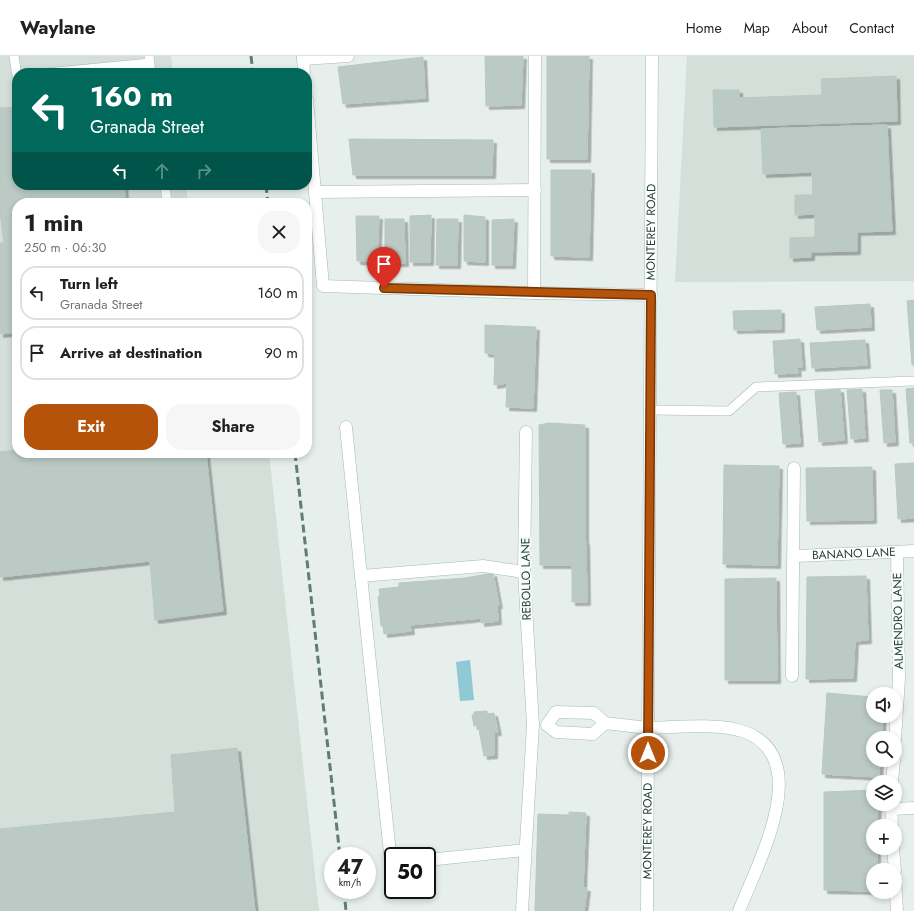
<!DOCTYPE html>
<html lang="en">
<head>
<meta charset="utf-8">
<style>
	body { margin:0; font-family:Jost,sans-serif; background:#f6f6f6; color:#202124; height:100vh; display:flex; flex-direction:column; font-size:15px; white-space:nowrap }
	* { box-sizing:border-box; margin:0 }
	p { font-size:13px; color:#757577 }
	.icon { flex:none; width:22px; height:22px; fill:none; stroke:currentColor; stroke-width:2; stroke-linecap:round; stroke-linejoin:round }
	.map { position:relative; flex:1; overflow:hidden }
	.side { position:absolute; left:12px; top:142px; width:300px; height:260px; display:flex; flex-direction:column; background:#fff; border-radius:16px; box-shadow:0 2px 6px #0003 }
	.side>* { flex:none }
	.guide { position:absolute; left:12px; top:12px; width:300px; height:122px; border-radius:16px; box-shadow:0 2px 6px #0003; background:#00695c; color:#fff; overflow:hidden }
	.tools { position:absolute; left:866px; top:631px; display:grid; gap:8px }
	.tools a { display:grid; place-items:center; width:36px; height:36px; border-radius:50%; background:#fff; box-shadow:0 2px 6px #0003; font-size:20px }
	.speed { position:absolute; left:324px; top:791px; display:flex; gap:8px; font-size:20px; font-weight:700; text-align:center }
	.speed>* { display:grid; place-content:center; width:52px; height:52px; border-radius:50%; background:#fff; box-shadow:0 2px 6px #0003; line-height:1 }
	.speed small { font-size:10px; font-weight:400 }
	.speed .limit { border:2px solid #111; border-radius:6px; background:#fff; color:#111 }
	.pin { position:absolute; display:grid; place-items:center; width:34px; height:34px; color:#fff; margin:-41px -17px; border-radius:50% 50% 50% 0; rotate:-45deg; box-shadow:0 0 4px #0007 }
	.pin .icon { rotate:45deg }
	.me { position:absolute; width:44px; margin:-22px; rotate:0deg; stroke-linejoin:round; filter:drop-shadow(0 0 3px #0008) }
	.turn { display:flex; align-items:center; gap:14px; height:84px; padding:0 12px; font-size:18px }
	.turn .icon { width:52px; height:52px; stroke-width:2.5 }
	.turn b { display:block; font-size:28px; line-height:34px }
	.lanes { display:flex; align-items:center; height:38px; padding:0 12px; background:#0003; justify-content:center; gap:20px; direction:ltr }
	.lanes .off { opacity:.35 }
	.round { display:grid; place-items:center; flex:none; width:42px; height:42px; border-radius:16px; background:#f6f6f6 }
	.headline { display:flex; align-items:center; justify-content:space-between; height:68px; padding:0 12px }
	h1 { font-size:24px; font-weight:700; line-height:30px }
	.primary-button { display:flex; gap:8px; margin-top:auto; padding:8px 12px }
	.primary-button a { flex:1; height:46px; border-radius:16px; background:#b45309; color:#fff; font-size:16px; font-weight:700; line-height:46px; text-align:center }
	.primary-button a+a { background:#f6f6f6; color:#202124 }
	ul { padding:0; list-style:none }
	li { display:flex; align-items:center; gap:12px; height:54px; margin:0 8px 6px; padding:0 4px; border:2px solid #e0e0e0; border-radius:16px }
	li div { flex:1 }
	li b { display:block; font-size:15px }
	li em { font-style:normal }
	header { display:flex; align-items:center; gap:24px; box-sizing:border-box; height:56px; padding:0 20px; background:#fff; border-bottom:1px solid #e0e0e0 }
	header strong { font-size:19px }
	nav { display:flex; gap:22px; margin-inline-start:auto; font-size:14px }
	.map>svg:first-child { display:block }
</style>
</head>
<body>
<header>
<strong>Waylane</strong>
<nav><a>Home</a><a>Map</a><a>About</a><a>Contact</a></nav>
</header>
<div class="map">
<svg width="914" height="855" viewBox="0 0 914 855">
	<defs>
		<filter id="shadow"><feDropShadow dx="3.5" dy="3.5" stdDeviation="0" flood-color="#0004"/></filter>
	</defs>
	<rect width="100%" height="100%" fill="#e6efeb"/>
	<path fill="#d4dfda" d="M0,0H171L173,17H17V129H186L188,147H17V397H269L319,855H0Z
		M687,0H914V225L675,226Z"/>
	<path fill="#8ec9d4" d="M470,604L474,644L460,645L456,606Z"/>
	<path fill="#bbcac4" stroke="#b8c9c2" filter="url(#shadow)" d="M485,0H523L521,49L486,50Z
		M547,0H589L587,103H547Z
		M423,1L425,42L343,48L338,11Z
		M896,20L897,65L714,71L713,34H739V42L822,39L821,23Z
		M17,51V129H124L126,147H17V276L0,278V187H4L0,156V52Z
		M887,69L892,175L857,176V195L811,196V201L790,202V182L815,181V158L795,159V139H813L812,116L763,118L761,73Z
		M349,83L493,84L492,119H353Z
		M551,114H591L589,201L551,200Z
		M431,159L430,206H410V160Z
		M464,159L485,161V206L464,205Z
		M356,160H379L377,206L357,205Z
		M385,163H404L405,207H385Z
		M437,163H458L457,209H436Z
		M514,163L512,209H492V164Z
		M914,244V309H912L907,245Z
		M870,248L871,271L817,274L815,251Z
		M781,254V273L734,274L733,255Z
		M485,269L536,271L533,352L506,351L507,327L494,329L495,298L485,297Z
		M800,283L802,311H797L798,317L775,318L773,285Z
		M865,284L867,309L812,312L810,287Z
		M914,332V387H910L906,333Z
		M840,333L844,384L819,386L815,335Z
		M862,333L865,382L851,383L847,334Z
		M880,334H892L895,386L884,387Z
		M796,336L800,387L783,388L779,337Z
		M549,367L585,369V484L586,486L587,546H572V509H540L539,369Z
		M17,394V397H206L223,555L155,564L150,505L0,521V396Z
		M914,407V462L898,463L895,408Z
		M724,409L779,410L777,509L723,508Z
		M872,411L873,464L807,465L806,412Z
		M493,517L499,549H497L498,565L481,567V562L410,569L411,575L384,578L383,570H381L378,541L380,540L379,533L399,531V527L465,522Z
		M866,520L868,584L855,585L853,622L806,623L807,521Z
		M776,522L777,624H725V523Z
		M827,637L873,641V660H883L881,682H873V704H880L879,721L822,718Z
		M487,655V658L494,657L498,676H494V699L484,700L478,669L474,670L472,659H474V656Z
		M237,692L255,855H0V773L175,756L171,699Z
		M873,734V748H878L877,770H873V792H877V814H873V835L824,834V736Z
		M569,756L586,757L583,832H587L584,855H535L538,758L569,759Z"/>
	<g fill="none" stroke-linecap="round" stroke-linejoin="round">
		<g stroke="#a8b8b2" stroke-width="10">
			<path id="service" d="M14,0L17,20
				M149,0L151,17
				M46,17L150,7
				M165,129L167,147
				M650,354L729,355L756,331L914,325"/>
		</g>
		<g stroke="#a8b8b2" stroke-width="13">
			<g id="minor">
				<path d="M303,0L304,17"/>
				<path d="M303,3L348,0"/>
				<path d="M307,43L323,230L534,237L651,239"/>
				<path d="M316,136L535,134"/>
				<path d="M534,237L535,0"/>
				<path d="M346,371L361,520L483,510L524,516"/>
				<path id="s1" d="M795,500L914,495"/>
				<path d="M361,520L391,807H393"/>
				<path d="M792,620L794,412"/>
				<path d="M605,667L593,678L556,676L547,669L556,656L594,657L605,667L648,672"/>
				<path d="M895,683L899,623L897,496"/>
				<path d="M892,726L894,704"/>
				<path d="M891,748L892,770"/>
				<path d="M891,753L914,752"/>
				<path d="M893,792L895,814"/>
				<path d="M427,804L525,794"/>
				<path d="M895,822L897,855"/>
				<path d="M522,855L533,669L524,516L526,376"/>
			</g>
		</g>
		<g stroke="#a8b8b2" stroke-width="13">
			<path id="tertiary" d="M648,672C675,671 720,667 745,676C816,703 756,810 739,855"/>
		</g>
		<g stroke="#a4bbb3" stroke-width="13">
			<g id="secondary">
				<path id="s2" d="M647,855L652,0"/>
			</g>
		</g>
		<use href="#service" stroke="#fff" stroke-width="9"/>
		<use href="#minor" stroke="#fff" stroke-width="12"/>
		<use href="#tertiary" stroke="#fff" stroke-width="12"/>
		<use href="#secondary" stroke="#fff" stroke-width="12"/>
		<path stroke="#5f7d75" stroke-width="3" stroke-dasharray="8 4" stroke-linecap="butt" d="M251,0L253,17
			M266,129L268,147
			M295,397L340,800
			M344,834L346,855"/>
	</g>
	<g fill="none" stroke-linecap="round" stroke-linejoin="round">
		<g stroke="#753606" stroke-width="10">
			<path id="route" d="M384,232L651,239L648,697"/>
		</g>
		<use href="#route" stroke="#b45309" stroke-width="7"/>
	</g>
	<g text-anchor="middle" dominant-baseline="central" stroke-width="4" stroke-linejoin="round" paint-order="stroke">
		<g font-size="12" fill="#24423a" stroke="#f7fbf9">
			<text stroke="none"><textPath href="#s2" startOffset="679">MONTEREY ROAD</textPath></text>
			<text stroke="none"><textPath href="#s1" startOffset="59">BANANO LANE</textPath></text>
			<text transform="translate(526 523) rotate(-91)">REBOLLO LANE</text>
			<text transform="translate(898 565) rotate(-91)">ALMENDRO LANE</text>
			<text stroke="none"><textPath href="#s2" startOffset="80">MONTEREY ROAD</textPath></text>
		</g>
	</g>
</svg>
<div class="tools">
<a><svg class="icon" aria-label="sound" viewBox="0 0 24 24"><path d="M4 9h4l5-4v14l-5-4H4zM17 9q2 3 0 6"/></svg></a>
<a><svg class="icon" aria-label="search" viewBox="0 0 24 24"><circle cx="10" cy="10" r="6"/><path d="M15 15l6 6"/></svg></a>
<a><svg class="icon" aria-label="layers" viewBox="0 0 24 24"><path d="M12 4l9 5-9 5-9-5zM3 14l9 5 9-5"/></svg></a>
<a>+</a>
<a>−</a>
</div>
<div class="speed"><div>47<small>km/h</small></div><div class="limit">50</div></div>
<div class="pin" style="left:384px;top:232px;background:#d93025"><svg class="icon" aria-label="arrive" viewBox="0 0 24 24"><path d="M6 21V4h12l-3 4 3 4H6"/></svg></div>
<svg class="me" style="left:648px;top:697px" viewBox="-20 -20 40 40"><circle r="17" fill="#b45309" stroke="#fff" stroke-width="3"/><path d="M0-11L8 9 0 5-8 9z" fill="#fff"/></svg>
<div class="guide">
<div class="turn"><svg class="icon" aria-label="left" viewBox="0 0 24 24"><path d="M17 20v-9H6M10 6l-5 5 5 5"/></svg><div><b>160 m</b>Granada Street</div></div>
<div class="lanes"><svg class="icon" aria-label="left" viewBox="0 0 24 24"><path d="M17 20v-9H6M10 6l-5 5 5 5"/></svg><svg class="icon off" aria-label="ahead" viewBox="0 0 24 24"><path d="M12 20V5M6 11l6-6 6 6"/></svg><svg class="icon off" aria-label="right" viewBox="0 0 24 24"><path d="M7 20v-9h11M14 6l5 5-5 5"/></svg></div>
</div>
<section class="side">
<div class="headline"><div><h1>1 min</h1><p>250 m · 06:30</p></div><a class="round"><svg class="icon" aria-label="close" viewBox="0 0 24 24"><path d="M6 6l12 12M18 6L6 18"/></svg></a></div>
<ul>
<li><svg class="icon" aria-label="left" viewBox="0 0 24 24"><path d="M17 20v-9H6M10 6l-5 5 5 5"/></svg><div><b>Turn left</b><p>Granada Street</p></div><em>160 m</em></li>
<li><svg class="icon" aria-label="arrive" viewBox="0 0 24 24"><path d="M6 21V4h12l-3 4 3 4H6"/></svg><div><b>Arrive at destination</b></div><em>90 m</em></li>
</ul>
<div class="primary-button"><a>Exit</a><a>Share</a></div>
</section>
</div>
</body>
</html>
